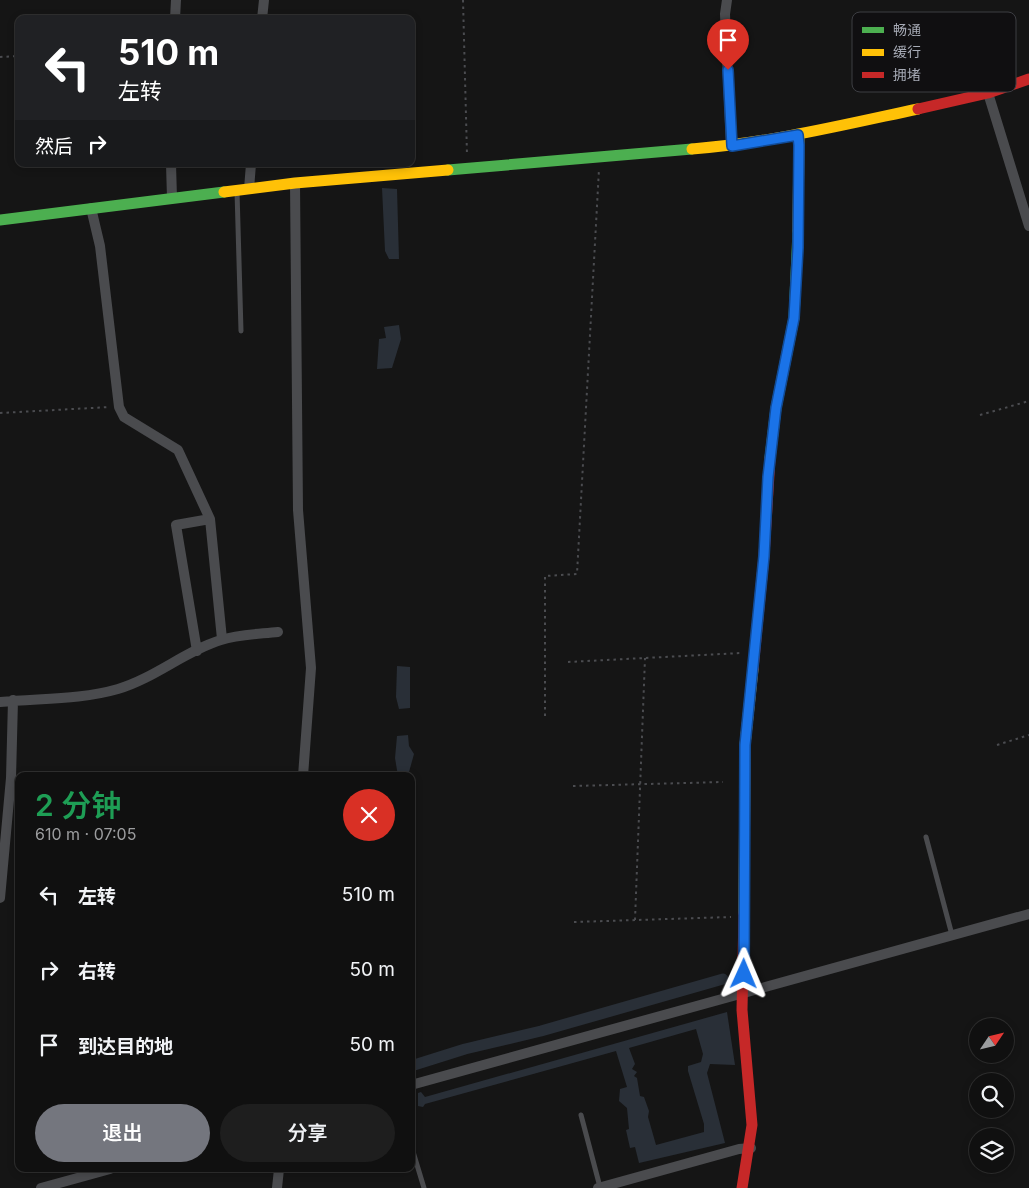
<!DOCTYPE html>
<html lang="zh">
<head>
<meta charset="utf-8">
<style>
	body { margin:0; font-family:Inter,"Noto Sans SC",sans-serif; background:#1e1e1e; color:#f1f3f6; height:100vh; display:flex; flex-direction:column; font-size:19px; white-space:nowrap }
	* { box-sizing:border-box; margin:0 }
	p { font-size:16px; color:#9c9d9f }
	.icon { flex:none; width:28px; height:28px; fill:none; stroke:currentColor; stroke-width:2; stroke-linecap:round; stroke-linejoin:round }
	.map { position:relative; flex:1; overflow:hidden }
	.drawer { position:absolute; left:15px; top:772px; width:400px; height:400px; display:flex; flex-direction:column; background:#101010; border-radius:10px; box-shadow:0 2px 8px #0003,0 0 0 1px #303030 }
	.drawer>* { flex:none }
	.banner { position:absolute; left:15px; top:15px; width:400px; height:152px; border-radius:10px; box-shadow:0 2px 8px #0003,0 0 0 1px #303030; background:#202124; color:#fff; overflow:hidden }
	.needle { width:32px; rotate:55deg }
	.fabs { position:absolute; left:969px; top:1018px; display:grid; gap:10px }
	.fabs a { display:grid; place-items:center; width:45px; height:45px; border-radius:50%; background:#101010; box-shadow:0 2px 8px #0003,0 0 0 1px #303030; font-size:25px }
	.pin { position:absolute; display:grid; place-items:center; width:42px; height:42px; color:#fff; margin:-51px -21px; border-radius:50% 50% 50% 0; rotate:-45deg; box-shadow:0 0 5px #0007 }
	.pin .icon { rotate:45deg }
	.me { position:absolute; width:55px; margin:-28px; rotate:1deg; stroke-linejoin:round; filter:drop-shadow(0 0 4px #0008) }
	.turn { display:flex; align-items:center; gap:18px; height:105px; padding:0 20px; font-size:22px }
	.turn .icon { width:65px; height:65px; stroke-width:2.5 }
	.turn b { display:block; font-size:35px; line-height:42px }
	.then { display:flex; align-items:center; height:48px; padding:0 20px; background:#0003; gap:10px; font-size:19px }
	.round { display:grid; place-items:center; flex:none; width:52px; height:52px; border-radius:26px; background:#1e1e1e }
	.overview { display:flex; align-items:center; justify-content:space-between; height:85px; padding:0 20px }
	h1 { font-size:30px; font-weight:600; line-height:38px; color:#1e9e55 }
	.primary-button { display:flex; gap:10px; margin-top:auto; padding:10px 20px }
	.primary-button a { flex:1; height:58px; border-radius:30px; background:#74767e; color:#fff; font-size:20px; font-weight:600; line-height:58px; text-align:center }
	.primary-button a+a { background:#1e1e1e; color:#f1f3f6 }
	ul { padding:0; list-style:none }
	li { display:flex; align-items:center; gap:15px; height:75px; padding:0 20px }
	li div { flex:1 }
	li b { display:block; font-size:19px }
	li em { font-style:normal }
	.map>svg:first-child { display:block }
</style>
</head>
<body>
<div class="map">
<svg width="1029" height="1188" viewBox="0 0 1029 1188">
	<rect width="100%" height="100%" fill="#151515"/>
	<path fill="#292f37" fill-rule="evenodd" d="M382,188L397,189L399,259H389L385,251Z
		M399,325L401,339L392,368L377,369L379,339L386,338L384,327Z
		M397,666L410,667V708L399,709L396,697Z
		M408,735L409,746L414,754L409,772L398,776L395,758L397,736Z
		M727,1012L735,1065L710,1064L707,1073L725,1143L639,1163L635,1147L630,1148L626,1130L629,1129L627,1108L619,1101L620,1089L627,1087L616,1051L425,1104L423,1107L418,1106V1093L421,1092L425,1097ZM696,1029L703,1054L701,1062L688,1066V1071L704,1124V1132L656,1145L648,1117L649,1111L644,1097L640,1096L637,1078L634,1076L637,1072L632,1069L635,1064L629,1048Z"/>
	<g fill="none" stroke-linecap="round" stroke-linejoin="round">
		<path stroke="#292f37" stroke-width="11" d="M411,1066L465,1049L541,1031L723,979"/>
		<path stroke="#4b4c50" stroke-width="2" stroke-dasharray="2.5 4" stroke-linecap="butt" d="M463,0L467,155
			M0,57L19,56
			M0,413L110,407
			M980,415L1029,401
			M568,662L741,653
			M545,716V576L577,574L599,169
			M997,745L1029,735
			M573,786L723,782
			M635,920L645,658
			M574,922L731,917"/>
		<path stroke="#4a4b4e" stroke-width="5" d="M237,191L241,331
			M926,837L952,935
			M581,1115L600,1187
			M411,1145L424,1188"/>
		<path stroke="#4a4b4e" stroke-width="10" d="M727,0L725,14L731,146
			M175,19L176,0
			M262,19L264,0
			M988,93L1029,226
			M171,164L172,198
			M295,183L298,510L311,668L303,776
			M249,189L251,164
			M91,208L100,246L119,407L124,417L178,450L210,519L222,639
			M197,651L176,525L210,519
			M0,702C39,698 80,700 118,689C155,678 185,651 221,640C239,634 260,634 278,632
			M0,898L11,778L13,700
			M411,1085L1029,914
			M41,1188L110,1169
			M277,1188L279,1169
			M598,1188L739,1149L751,1148"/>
		<path stroke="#4caf50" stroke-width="11" d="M448,170L692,149
			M0,220L224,192
			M770,458L776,408L794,318L798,231"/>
		<path stroke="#ffc107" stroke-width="11" d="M692,149C769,143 843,125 918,109
			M224,192L295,183L448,170
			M798,231L799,135
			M744,913L745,745L753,669"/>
		<path stroke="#c62828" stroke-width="11" d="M918,109L988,93L1029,79
			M753,669L764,556L770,458
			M742,1188L752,1125L742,1010L744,913"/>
	</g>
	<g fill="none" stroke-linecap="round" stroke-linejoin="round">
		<g stroke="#114b97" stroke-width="12">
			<path id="route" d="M728,70L732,146L798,135L799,145L798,248L794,318L776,408L768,477L764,556L745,745L744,974"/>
		</g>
		<use href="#route" stroke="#1a73e8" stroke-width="9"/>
	</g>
	<rect x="852" y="12" width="164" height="80" rx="8" fill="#100f11" stroke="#3d3e43" stroke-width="1"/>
	<rect x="862" y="27" width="22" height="6" fill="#4caf50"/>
	<rect x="862" y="49" width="22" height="7" fill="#ffc107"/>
	<rect x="862" y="72" width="22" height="6" fill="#c62828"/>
	<g font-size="14" fill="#a7abb6">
		<text x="893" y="35">畅通</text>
		<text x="893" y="57">缓行</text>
		<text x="893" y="80">拥堵</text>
	</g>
</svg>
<div class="fabs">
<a><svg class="needle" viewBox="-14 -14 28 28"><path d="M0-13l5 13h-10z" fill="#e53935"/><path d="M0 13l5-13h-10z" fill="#9c9d9f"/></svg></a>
<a><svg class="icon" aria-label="search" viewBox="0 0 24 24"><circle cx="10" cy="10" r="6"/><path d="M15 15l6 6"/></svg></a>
<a><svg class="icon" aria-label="layers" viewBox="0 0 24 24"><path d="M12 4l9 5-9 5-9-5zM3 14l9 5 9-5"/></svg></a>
</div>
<div class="pin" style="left:728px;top:70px;background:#d93025"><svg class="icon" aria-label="arrive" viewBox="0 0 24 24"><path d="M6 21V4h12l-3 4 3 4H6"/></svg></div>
<svg class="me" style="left:744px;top:974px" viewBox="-20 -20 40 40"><path d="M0-17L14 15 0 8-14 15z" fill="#1a73e8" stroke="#fff" stroke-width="4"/></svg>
<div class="banner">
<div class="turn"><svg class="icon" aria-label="left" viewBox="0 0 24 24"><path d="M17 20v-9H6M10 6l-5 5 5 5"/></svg><div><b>510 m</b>左转</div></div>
<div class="then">然后<svg class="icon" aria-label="right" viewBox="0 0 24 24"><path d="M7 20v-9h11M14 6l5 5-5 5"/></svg></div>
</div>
<section class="drawer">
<div class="overview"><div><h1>2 分钟</h1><p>610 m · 07:05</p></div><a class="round" style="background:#d93025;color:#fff"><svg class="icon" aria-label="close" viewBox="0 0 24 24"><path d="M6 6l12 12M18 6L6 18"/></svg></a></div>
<ul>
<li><svg class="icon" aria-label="left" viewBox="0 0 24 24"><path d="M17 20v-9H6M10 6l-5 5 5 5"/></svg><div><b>左转</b></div><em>510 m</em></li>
<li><svg class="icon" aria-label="right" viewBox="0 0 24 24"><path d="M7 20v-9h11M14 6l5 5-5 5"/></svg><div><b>右转</b></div><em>50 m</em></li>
<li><svg class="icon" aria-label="arrive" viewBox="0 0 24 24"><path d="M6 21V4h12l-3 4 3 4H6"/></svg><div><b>到达目的地</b></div><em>50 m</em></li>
</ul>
<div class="primary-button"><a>退出</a><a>分享</a></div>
</section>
</div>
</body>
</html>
